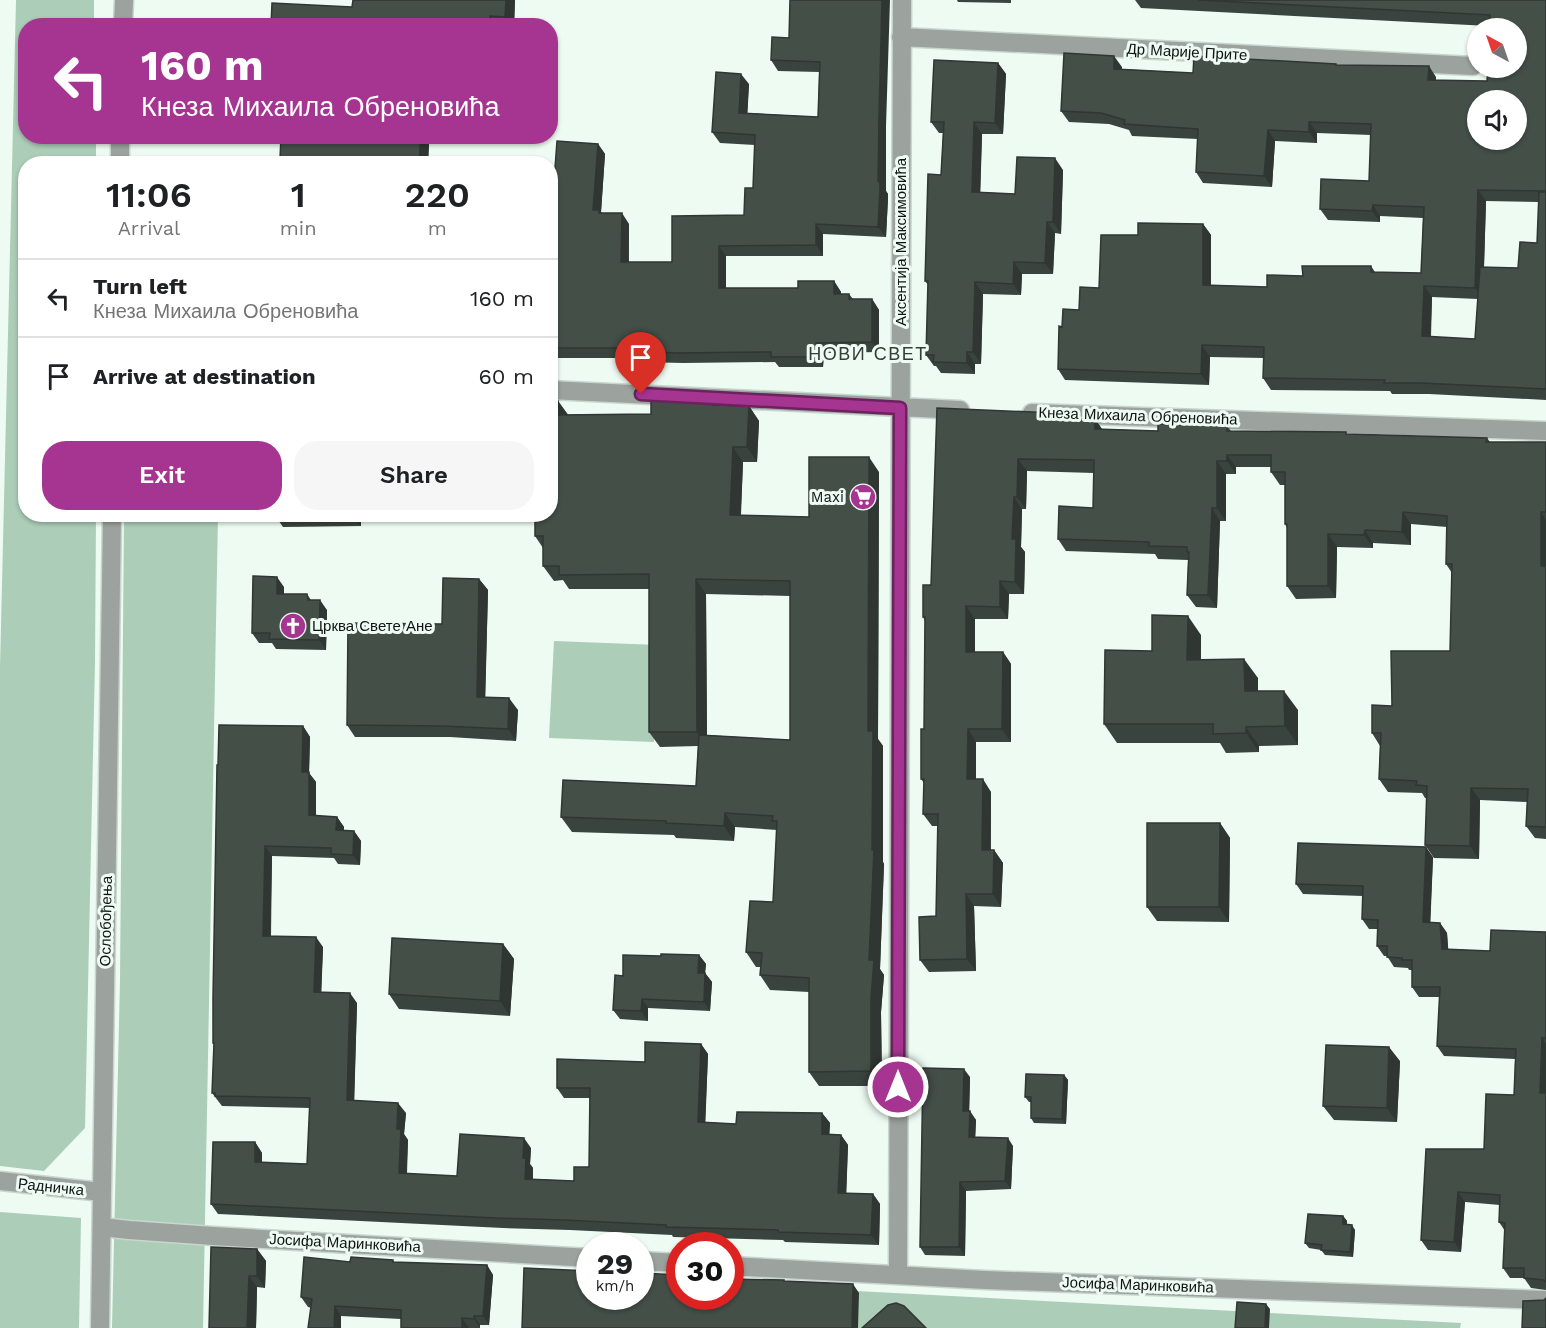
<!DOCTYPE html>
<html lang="en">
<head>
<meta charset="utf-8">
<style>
	body { margin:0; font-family:"Work Sans",sans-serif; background:#f6f6f6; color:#202124; height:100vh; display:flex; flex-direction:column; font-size:22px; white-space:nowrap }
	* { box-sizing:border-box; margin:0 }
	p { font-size:20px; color:#757577 }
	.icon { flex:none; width:33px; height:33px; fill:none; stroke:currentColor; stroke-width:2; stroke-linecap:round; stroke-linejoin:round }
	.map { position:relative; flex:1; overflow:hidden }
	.drawer { position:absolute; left:18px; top:156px; width:540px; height:366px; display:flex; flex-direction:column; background:#fff; border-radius:24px; box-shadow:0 2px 4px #0004 }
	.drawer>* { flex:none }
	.top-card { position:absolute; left:18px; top:18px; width:540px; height:126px; border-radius:24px; box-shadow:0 2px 4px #0004; background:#a63591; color:#fff; overflow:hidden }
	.needle { width:39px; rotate:320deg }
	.fabs { position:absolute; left:1467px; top:18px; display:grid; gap:12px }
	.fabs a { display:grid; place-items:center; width:60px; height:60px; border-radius:50%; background:#fff; box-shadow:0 2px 4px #0004; font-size:30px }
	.speed { position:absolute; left:576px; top:1232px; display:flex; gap:12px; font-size:30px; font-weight:700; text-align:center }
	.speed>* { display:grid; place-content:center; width:78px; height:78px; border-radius:50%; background:#fff; box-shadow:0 2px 4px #0004; line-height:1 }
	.speed small { font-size:15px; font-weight:400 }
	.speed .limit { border:9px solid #d22; background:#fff; color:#111 }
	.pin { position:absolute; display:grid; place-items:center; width:51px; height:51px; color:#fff; margin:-62px -26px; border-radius:50% 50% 50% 0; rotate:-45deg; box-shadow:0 0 6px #0007 }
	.pin .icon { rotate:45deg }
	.me { position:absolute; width:66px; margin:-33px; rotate:0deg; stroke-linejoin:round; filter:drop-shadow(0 0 4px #0008) }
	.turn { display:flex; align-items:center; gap:21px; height:126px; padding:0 24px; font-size:27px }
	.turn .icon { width:78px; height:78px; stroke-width:2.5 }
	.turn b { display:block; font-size:42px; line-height:51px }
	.eta { display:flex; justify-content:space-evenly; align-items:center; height:102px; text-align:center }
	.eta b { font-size:36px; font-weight:600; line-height:42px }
	.button { display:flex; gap:12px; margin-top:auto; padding:12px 24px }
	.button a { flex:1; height:69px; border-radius:24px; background:#a63591; color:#fff; font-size:24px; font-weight:600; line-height:69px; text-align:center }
	.button a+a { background:#f6f6f6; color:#202124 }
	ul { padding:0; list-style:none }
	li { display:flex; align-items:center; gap:18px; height:78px; padding:0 24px; border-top:2px solid #e0e0e0 }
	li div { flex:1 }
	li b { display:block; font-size:22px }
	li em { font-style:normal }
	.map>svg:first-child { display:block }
</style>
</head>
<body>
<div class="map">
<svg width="1546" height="1328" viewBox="0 0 1546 1328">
	<rect width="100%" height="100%" fill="#edfbf2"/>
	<path fill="#accdb7" d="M16,0H94V25L26,26V136L96,137V163L26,164V514L96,515L95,662L85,1128L44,1171L0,1166V668Z
		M124,515H218L203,1328H112L120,981Z
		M554,641L658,645L654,742L549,738Z
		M0,1212L81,1218L79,1328H0Z
		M856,1291L1461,1323L1460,1328H856Z"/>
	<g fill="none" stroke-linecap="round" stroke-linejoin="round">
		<g stroke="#c9d6ce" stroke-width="21">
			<path id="minor" d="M123,26L124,0
				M901,37L1473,66
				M120,164V136
				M550,390L960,410
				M1032,413L1546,431
				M0,1181L102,1192
				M102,1227L129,1230L213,1236L590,1258
				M640,1261L680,1263
				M730,1266L985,1280L1546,1300
				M898,1275L902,0
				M100,1328L112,514"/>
		</g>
		<use href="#minor" stroke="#9ca29e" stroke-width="18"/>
	</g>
	<path fill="#3a443e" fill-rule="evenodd" d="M515,0L514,26H271L352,7Z
		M790,0L886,126V191L888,194V198L886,237L823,234V256H726V288H798L834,281L841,292V294H849L853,299H872L879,310V352L824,353L823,367H779L775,362L683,363L642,362L640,358H550V209H552L598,144L605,154L601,212L602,213L629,224V262H672L744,215L753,188L755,145L720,143L712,132L749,84L747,113L818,117L819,72L778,71L771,60L789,38Z
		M957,0H1011V3L958,2Z
		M1135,0H1546V400L1429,394H1392L1390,391L1271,390L1263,378L1264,358L1210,357L1209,385L1065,380L1058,369L1062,327L1079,310L1099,288L1138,235L1203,224L1211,235V285L1267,287L1303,276L1371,266L1375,272L1421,273L1423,218L1380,216V222L1328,220L1320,209L1369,181L1371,135L1317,133V143L1275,141L1272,187L1203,183L1196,172L1198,139L1132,136L1129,130L1109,124L1069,122L1061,111L1122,67V69L1193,73L1337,65L1436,77V80L1487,81L1489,26L1141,8ZM1486,201L1539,202L1537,243L1518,268L1484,267ZM1432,297L1478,299L1475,339L1431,337Z
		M998,63L1006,74L1003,134H982L980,192L1015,194L1063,170L1061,234L1055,233L1053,274H1022L1021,295L983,294L981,364H975V374L941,373L936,366H934L926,355L928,285L925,281L941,175L943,133H939L931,122Z
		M281,136H455V144L429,143L428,164H283L280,159Z
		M699,395L702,400L717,405L749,406L759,421L757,462H743L741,515L809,517L879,472L878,739L883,746V862L884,864L880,969L884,975L881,1012L882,1086H819L809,1072V992L770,990L760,975L761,967H756L746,952L773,902L777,830L735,827L734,841L676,838L674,835L572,832L561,817L696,786L698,746L660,747L649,732V589H569L563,580L554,581L543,566V548L535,536L558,401L568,415L651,414L672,399ZM706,594L790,596V740L707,735Z
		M937,408L1059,418L1095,419L1102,429L1158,431L1227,426L1231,431L1487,438L1490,442H1546V839L1535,838L1526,826L1527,802L1480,800L1479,859L1434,858L1425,845L1427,798H1425L1422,793L1388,792L1379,779L1380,746L1372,733L1392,706L1450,651L1452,573L1446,564L1447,527L1411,524V545L1373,543V548L1337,547L1336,598L1296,599L1287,586V528L1285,524V485H1280L1271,472V467H1236V474H1226V521H1220L1217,608L1196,607L1187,595L1188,560L1158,559L1155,554L1066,551L1058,539L1093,508L1094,473L1027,471L1026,509H1022L1021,547L1025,552L1024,594H1009L1008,619H975V652H1003L1011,664V742H976V779L991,792V850H994L1003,863L1001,907L974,906L976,971L929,972L920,960L936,916L938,826H932L923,814L924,783L921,779L924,729L925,621L923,617L931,585Z
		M274,514H361V526L283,527Z
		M479,579L488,590L485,697L518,710L516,741L450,737H355L347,725L442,624Z
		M284,587V594H307L311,600L327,610L326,650L276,649L272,643H259L252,633Z
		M1201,635V660L1258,678V691L1298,710V745L1259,746V752L1226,753L1220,743H1117L1104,724L1152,651Z
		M303,726L310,737L309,773L316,782V816L337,817L344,827V831H354L361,841L360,865L338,864L334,858L272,856L271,936L323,947L321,992L357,1003L354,1100L406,1113L404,1134L408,1140L407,1174L457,1176L531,1148L530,1164L533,1168V1179L574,1181L589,1167L590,1098H564L557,1088L645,1062L701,1044L708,1054L705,1122L736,1124L822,1113L830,1123L829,1134L841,1135L848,1145L846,1193L873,1194L880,1204L879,1245L785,1242L783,1240L673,1237L672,1235L570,1230L503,1228L218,1214L211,1204L255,1142L262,1153V1162L307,1164L310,1108L222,1106L212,1093L214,1045L213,1043L218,765Z
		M1220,823L1230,838L1229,922L1157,921L1147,907Z
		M1433,857L1430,922L1440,923L1447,933L1448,949L1490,951L1546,932V1290L1531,1288L1524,1278H1510L1503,1268L1505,1231L1499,1222L1500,1205L1465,1202L1461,1252L1428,1250L1421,1240L1484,1149L1514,1095L1515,1059L1444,1056L1437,1046L1440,997H1419L1412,987V970H1409L1408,968L1394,967L1387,956H1384L1377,946V929H1369L1362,919L1363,896L1303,894L1296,884Z
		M503,944L514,959L510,1016L399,1009L389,994Z
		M699,955L706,964L705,973L712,982L710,1011L648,1008V1021L620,1019L613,1010L623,976L661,956Z
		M1400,1061L1397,1122L1334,1120L1323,1106Z
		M1064,1075L1068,1080L1066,1124L1034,1123L1031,1118V1102H1029L1025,1097Z
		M970,1077L969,1111L976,1120L975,1137L1013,1146L1011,1189L966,1191L965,1256L925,1255L920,1247Z
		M1343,1216L1347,1221V1224L1355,1230L1353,1257L1325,1255L1321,1250L1309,1248L1305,1243Z
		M257,1249L266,1261L265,1288L257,1287L256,1328H209Z
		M393,1260L394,1262L487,1265L493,1275L489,1325H480V1328H469L401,1319L341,1316L308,1307L301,1297L350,1262Z"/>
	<path fill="#303732" d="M506,0H515L514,26H512L505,17Z
		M882,0H890L886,126V191L888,194V198L886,237L878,227L879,115Z
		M490,16L497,26H490Z
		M1114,56L1122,67V80L1114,69Z
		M998,63L1006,74L1003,134L995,123Z
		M1429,66L1436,77V91L1428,80Z
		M741,74L749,84L747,123L739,113Z
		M974,122L982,134L980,204L972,192Z
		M1309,122L1317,133V143L1309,132Z
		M1268,130L1275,141L1272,187L1264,176Z
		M421,136H424L429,143L428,164H419Z
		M450,136H455V144Z
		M598,144L605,154L601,212L607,220L593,210Z
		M1055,158L1063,170L1061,234L1053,222Z
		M1478,190L1486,201L1483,299L1475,288Z
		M1373,205L1380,216V222L1372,211Z
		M622,213L629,224L628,273L621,262Z
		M1047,222L1055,233L1053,274L1045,263Z
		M816,224L823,234V256L816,245Z
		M1203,224L1211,235V296L1203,285Z
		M719,246L726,256V299L719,288Z
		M1014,262L1022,274L1021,295L1013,284Z
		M834,281L841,292V304L834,294Z
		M975,282L983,294L981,364L973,352Z
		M1424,286L1432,297L1430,348L1422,336Z
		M872,299L879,310V352L872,342Z
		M816,343L824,353L823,367L816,357Z
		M1202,345L1210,357L1209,385L1201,374Z
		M967,352L975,364V374L967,363Z
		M558,401L569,416L558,415Z
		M749,406L759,421L757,462L747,447Z
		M1095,419L1104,432L1095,429Z
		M733,447L743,462L740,529L730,515Z
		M1227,455L1236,467V474L1227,461Z
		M869,457L879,472L878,739L883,746V862L884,864L880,969L884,975L881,1012L882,1086L871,1071L869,960L872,850L868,731Z
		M1018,459L1027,471L1026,509L1017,497Z
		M1217,461L1226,474V521L1217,508Z
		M1014,497L1022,509L1021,547L1025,552L1024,594L1015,582L1012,539Z
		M1212,508L1220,521L1217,608L1208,595Z
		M1403,512L1411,524V545L1402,532Z
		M1541,512L1546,520V573L1541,566Z
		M353,514H361V526Z
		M1365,530L1373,543V548L1364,535Z
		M1328,534L1337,547L1336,598L1328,586Z
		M277,577L284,587V604L277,594Z
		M479,579L488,590L485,709L477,697Z
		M696,579L706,594L707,746L697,732Z
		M1000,581L1009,594L1008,619L1000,607Z
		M320,600L327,610L326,650L319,640Z
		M966,606L975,619V664L966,652Z
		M1188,616L1201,635L1200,679L1187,660Z
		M1003,652L1011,664V742L1002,729Z
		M1244,659L1258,678V710L1245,691Z
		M1284,691L1298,710V745L1285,726Z
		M509,698L518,710L516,741L508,729Z
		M303,726L310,737L309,773L316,782V826L309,815L302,772Z
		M1246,727L1259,746V752L1246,733Z
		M968,729L976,742V792L967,779Z
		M983,779L991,792L990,863L982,850Z
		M1471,788L1480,800L1479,859L1470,846Z
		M725,813L735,827L734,841L724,826Z
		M337,817L344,827V841L336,830Z
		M1220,823L1230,838L1229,922L1219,907Z
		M354,831L361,841L360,865L353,855Z
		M265,846L272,856L270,946L263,936Z
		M1426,847L1433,857L1430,932L1423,922Z
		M994,850L1003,863L1001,907L993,894Z
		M966,894L974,906L976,971L967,959Z
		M1440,923L1447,933L1449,959L1442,949Z
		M316,937L323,947L321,1002L314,992Z
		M503,944L514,959L510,1016L500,1001Z
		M699,955L706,964L705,973L712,982L710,1011L704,1002L698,973Z
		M350,993L357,1003L354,1110L347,1100Z
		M642,999L648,1008V1021L641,1011Z
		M1542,1038L1546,1044V1102L1540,1093Z
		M701,1044L708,1054L705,1132L698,1122Z
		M1389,1047L1400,1061L1397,1122L1387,1108Z
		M964,1069L970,1077L969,1120L963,1111Z
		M1064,1075L1068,1080L1066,1124L1062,1119Z
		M398,1103L406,1113L404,1134L408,1140L406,1183L399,1173L397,1129Z
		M970,1111L976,1120L975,1145L969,1137Z
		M822,1113L830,1123L829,1144L822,1134Z
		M841,1135L848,1145L846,1203L838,1193Z
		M524,1138L531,1148L530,1164L533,1168L532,1189L525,1179L523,1158Z
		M1008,1138L1013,1146L1011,1189L1005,1181Z
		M255,1142L262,1153V1172L255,1162Z
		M960,1182L966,1191L965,1256L959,1247Z
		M1458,1192L1465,1202L1461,1252L1454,1242Z
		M873,1194L880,1204L879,1245L871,1235Z
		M1343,1216L1347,1221L1346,1229L1343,1224Z
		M1352,1225L1355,1230L1353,1257L1350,1252Z
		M257,1249L266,1261L265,1288L257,1276Z
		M487,1265L493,1275L489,1325L483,1316Z
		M249,1276L257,1287L256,1328H247Z
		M853,1284L859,1293L858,1328H852Z
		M1266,1304L1270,1309L1269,1328H1265Z
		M335,1306L341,1316V1328H334Z
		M474,1316L480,1325V1328L474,1319Z
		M462,1318L469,1328H462Z"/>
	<path fill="#444f48" stroke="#303732" stroke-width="1.5" fill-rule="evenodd" d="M353,0H506L505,17L490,16V26H271L272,3L352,7Z
		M790,0H882L879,115L878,181L880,183V188L878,227L816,224V245L719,246V288H798V281H834V294H849V299H872V342L816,343V357H771V352L676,353L634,351L635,348H550V209H552L557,141L598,144L593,210H599V213H622L621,262H672V216L744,215L745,188H753L755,135L712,132L716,72L741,74L739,113L818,117L820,62L771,60L772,37L789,38Z
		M1198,0H1546V191L1478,190L1475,288L1424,286L1422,336L1475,339L1480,267L1518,268L1520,242L1537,243L1539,192H1546V389L1421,383H1384L1385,380L1263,378L1264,347L1202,345L1201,374L1058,369L1059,326L1062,327L1063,309L1079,310L1080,287L1099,288L1101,235H1138V223L1203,224V285L1267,287V275L1303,276L1302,266H1371V272L1421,273L1424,207L1373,205L1372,211L1320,209L1321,179L1369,181L1371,124L1309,122V132L1268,130L1264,176L1196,172L1198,129L1124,124L1125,120L1101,113L1061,111L1064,53L1114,56V69L1193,73L1194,56L1336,64V65L1429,66L1428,80L1487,81L1488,68H1516V28H1489L1490,15ZM1478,100H1516V140H1478Z
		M934,60L998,63L995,123L974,122L972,192L1015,194L1017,157L1055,158L1053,222H1047L1045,263L1014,262L1013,284L975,282L973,352H967V363L933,362L934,355H926L928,281H925L928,174L941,175L944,122H931Z
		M281,136H421L419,164H346V162L280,159Z
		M672,393L699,395L698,400H714L713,405L749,406L747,447H733L730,515L809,517V457H869L868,731H873L872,850H874L869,960H874L871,998V1071L809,1072V978L760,975L762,953L746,952L750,901L773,902L777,821H772L773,816L725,813L724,826L666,823V821L561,817L563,780L696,786L699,735L790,740V581L696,579L697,732H649V574L559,575V566H543V536H535V514H550V400L558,401V415L651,414V398L672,399Z
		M937,408L1055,413V418L1095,419V429L1158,431V424L1227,426V431L1346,432V434L1487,438L1486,442H1546V512H1541V566H1546V827L1526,826L1528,789L1471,788L1470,846L1425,845L1427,786L1416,785L1417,781L1379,779L1381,733H1372V705L1392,706L1391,651H1450L1452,564H1446L1447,516L1403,512L1402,532L1365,530L1364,535L1328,534V586H1287V524H1285V472H1271V455H1227V461H1217V508H1212L1208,595H1187L1189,552H1187V547L1149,546V542L1058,539L1059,506L1093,508L1094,460L1018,459L1017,497H1014L1012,539H1016L1015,582L1000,581V607L966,606V652H1003L1002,729H968L967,779H983L982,850H994L993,894H966L967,959L920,960L919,917L936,916L938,814H923L924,779H921V729H924L925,617H923V585H931Z
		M253,576L277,577V594H307L308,600H320L319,640L269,639L270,633H252Z
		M443,578L479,579L477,697L509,698L508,729L442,726L347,725L348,623L442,624Z
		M1152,615L1188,616L1187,660L1244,659L1245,691H1284L1285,726L1246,727V733L1213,734V724H1104L1105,650L1152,651Z
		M219,725L303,726L302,772H309V815L337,817L336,830L354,831L353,855L331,854V848L265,846L263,936L316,937L314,992L350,993L347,1100L398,1103L397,1129H401L399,1173L457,1176L460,1134L524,1138L523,1158H526L525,1179L574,1181V1167H589L590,1088H557V1059L645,1062V1042L701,1044L698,1122L736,1124L737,1112L822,1113V1134L841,1135L838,1193L873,1194L871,1235L778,1232V1230L666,1227V1225L563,1220L496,1218L211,1204L213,1142H255V1162L307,1164L310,1098L215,1096V1093H212L214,1043H213V997L217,765H218Z
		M1147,823H1220L1219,907H1147Z
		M1298,843L1426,847L1423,922L1440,923L1442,949L1490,951L1491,930L1546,932V1038H1542L1540,1093H1546V1282L1544,1280L1524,1278V1268H1503L1505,1223L1499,1222L1500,1195L1458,1192L1454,1242L1421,1240L1426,1149H1484L1486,1094L1514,1095L1516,1049L1437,1046L1440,987H1412V960H1402V958L1387,957V946H1377L1378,920L1362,919L1363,886L1296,884Z
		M392,938L503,944L500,1001L389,994Z
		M661,954L699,955L698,973H705L704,1002L642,999L641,1011L613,1010L615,975L623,976V955L661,956Z
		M1326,1045L1389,1047L1387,1108L1323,1106Z
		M923,1068L964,1069L963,1111H970L969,1137L1008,1138L1005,1181L960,1182L959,1247H920Z
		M1026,1074L1064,1075L1062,1119L1031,1118V1097H1025Z
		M1308,1214L1343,1216V1224L1352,1225L1350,1252L1321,1250L1322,1245L1305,1243Z
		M211,1247L257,1249V1276H249L247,1328H209Z
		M304,1257L350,1262L351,1257L393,1260V1262L487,1265L483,1316H474V1319L462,1318V1328H401V1310L335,1306L334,1328H308L312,1299L301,1297Z
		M524,1268L590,1271V1296H640V1273L680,1275V1296H730V1279L784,1280V1281L853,1284L852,1328H522Z
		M1546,1298V1328H1522L1523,1301L1544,1300Z
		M1237,1302L1266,1304L1265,1328H1235Z
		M896,1303L904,1306L926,1328H862L888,1305Z"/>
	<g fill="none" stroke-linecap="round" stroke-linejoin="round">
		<g stroke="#6c225e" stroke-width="15">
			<path id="route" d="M641,394L900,408L898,1087"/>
		</g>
		<use href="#route" stroke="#a63591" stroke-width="10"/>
	</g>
	<defs>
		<g id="supermarket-disc" transform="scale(1.35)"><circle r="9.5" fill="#a63591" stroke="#edfbf2"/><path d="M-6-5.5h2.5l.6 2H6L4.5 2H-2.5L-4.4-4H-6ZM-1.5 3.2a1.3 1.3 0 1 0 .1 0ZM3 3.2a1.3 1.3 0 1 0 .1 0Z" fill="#fff"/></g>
		<g id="church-disc" transform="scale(1.35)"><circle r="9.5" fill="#a63591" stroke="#edfbf2"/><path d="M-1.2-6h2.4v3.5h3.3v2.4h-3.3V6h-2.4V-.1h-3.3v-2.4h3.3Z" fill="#fff"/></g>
	</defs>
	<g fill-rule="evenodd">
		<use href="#supermarket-disc" x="863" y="497"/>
		<use href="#church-disc" x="293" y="626"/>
	</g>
	<g text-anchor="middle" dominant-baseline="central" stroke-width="6" stroke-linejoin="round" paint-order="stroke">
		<g font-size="15" fill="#0f1411" stroke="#edfbf2">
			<text transform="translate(1187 52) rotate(3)">Др Марије Прите</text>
			<text transform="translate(901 242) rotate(-90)">Аксентија Максимовића</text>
			<text transform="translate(1138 416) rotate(2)">Кнеза Михаила Обреновића</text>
			<text transform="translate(106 921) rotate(-89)">Ослобођења</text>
			<text transform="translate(51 1187) rotate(6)">Радничка</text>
			<text transform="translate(345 1243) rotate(3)">Јосифа Маринковића</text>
			<text transform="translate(1138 1285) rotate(2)">Јосифа Маринковића</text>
		</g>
		<g font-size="15" fill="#0f1411" stroke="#edfbf2" text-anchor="end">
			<text x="844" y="497">Maxi</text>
			<text x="312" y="626" text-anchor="start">Црква Свете Ане</text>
		</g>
		<g font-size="18" letter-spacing="1.5" fill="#333e37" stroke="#edfbf2">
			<text x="868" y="353">НОВИ СВЕТ</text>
		</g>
	</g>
</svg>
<div class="fabs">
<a><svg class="needle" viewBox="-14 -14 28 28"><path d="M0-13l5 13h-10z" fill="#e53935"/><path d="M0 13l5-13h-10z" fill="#757577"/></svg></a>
<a><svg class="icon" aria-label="sound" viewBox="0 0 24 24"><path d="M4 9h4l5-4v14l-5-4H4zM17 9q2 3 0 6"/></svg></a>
</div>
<div class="speed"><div>29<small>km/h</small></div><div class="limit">30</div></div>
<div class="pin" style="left:641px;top:394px;background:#d93025"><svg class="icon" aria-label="arrive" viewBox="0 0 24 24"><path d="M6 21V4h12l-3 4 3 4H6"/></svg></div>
<svg class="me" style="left:898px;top:1087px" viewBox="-20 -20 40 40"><circle r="17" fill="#a63591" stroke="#fff" stroke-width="3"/><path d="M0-11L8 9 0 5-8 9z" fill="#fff"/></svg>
<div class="top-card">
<div class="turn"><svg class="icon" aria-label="left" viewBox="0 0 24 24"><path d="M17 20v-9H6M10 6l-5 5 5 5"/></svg><div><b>160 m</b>Кнеза Михаила Обреновића</div></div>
</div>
<section class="drawer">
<div class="eta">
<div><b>11:06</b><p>Arrival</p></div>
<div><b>1</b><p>min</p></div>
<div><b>220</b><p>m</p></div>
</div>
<ul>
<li><svg class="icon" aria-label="left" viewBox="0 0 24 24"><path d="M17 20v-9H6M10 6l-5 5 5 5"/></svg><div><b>Turn left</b><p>Кнеза Михаила Обреновића</p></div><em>160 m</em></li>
<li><svg class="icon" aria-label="arrive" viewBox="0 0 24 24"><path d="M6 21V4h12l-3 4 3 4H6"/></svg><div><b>Arrive at destination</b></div><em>60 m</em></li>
</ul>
<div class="button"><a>Exit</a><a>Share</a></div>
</section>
</div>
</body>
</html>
